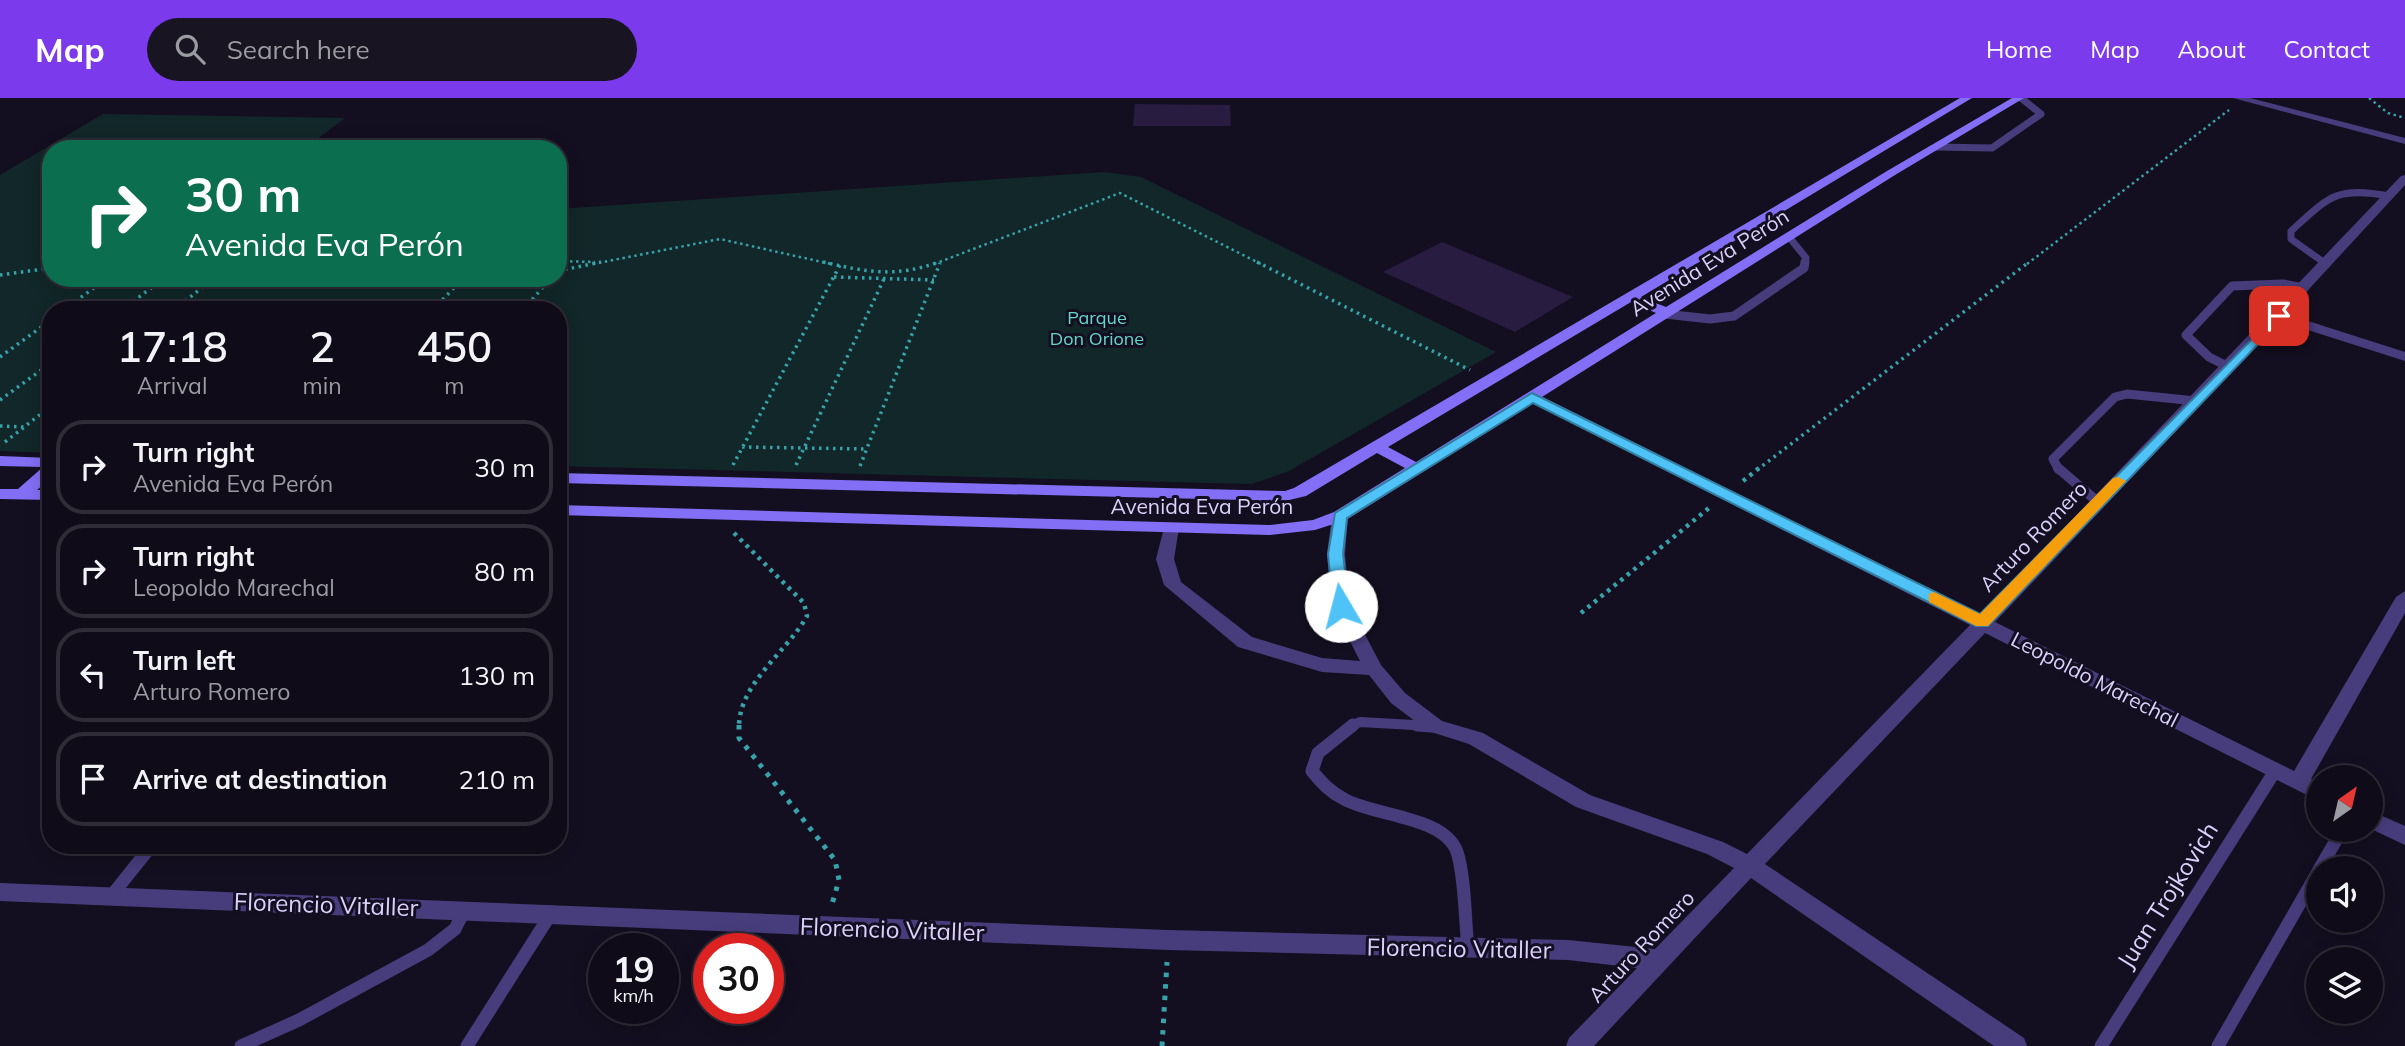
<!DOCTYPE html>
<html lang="en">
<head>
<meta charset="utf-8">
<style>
	body { margin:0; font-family:Mulish,sans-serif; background:#181421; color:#f1f3f6; height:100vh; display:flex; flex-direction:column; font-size:26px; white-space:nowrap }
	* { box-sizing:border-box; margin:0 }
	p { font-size:23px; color:#9b9ba2 }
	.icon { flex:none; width:38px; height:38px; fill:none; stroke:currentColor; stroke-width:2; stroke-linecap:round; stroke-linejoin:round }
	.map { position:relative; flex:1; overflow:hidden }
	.panel { position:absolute; left:42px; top:203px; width:525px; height:553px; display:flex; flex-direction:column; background:#0f0b18; border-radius:28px; box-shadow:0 4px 18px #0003,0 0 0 2px #2f2b37 }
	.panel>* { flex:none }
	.hud { position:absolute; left:42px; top:42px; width:525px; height:147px; border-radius:28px; box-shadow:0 4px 18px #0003,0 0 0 2px #2f2b37; background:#0b6e4f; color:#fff; overflow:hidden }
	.needle { width:46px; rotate:34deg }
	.buttons { position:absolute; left:2306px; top:667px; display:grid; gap:14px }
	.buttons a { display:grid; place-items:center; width:77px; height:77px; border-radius:50%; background:#0f0b18; box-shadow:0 4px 18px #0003,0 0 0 2px #2f2b37; font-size:35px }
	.speed { position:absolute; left:588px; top:835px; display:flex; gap:14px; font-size:35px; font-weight:700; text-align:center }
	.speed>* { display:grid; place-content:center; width:91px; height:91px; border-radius:50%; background:#0f0b18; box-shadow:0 4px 18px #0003,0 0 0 2px #2f2b37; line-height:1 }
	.speed small { font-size:18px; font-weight:400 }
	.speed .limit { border:10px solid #d22; background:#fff; color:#111 }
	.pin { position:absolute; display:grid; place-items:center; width:60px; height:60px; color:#fff; margin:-30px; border-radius:14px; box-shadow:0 4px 10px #0006 }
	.me { position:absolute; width:77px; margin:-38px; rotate:352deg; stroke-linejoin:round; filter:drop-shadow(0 0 5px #0008) }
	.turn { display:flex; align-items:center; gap:24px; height:147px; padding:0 28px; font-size:32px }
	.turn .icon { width:91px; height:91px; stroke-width:2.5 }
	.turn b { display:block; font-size:49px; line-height:60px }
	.eta { display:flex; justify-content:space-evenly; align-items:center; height:119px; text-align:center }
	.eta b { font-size:42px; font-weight:600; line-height:49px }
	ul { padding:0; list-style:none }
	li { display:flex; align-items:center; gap:21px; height:94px; margin:0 14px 10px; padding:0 14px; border:4px solid #2f2b37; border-radius:28px }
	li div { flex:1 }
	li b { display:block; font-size:26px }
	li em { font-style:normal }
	header { display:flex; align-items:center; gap:42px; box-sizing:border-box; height:98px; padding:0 35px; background:#7c3aed; color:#fff }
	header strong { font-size:33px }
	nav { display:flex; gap:38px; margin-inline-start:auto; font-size:24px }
	.search { width:490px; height:63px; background:#181421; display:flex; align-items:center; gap:18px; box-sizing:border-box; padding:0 24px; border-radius:38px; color:#9b9ba2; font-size:26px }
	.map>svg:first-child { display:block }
</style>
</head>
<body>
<header>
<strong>Map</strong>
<div class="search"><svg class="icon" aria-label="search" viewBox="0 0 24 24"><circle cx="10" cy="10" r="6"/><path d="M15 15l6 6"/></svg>Search here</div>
<nav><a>Home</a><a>Map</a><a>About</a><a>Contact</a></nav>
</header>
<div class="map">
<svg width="2405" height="948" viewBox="0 0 2405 948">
	<rect width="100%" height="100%" fill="#140f20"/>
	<path fill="#122729" d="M103,16L345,20L304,51H51V180H558V111L1104,74L1141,79L1496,254L1289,373L1252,386L558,368V212H51V355L0,353V77Z"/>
	<path fill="#281c40" d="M1135,6L1230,7L1231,28H1133Z
		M1442,144L1573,199L1515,234L1383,174Z"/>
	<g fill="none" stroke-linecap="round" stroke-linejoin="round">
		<path stroke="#37a2aa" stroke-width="2.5" stroke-dasharray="2.5 3.5" stroke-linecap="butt" d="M2369,0L2388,15L2405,20
			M558,163L595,164
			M593,166L720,141L831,166
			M934,166L1120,95L1261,166
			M2027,166L2229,12"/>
		<path stroke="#37a2aa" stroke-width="3.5" stroke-dasharray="2.5 4.5" stroke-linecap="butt" d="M823,164C867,174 895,180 939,164
			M1257,164L1470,272
			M558,173L601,164
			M0,177L51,170
			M834,179L934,182
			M64,212L107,180
			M122,212L164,180
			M174,212L214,180
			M433,212L463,180
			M523,212L551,180
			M0,259L51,222
			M0,302L51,265
			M0,328L24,329
			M5,344L51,308
			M742,349L866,351
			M733,367L840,167
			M796,367L884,181
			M860,368L940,165
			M1757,372L2029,164"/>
		<path stroke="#37a2aa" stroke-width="4.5" stroke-dasharray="3.5 5" stroke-linecap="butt" d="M1743,383L1759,370
			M734,435L804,505L807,518C787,554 739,585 739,629
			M1581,515L1709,410"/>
		<path stroke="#37a2aa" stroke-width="5" stroke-dasharray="4.5 7" stroke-linecap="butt" d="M739,627V640L835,762L839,782L832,806
			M1162,948L1167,864"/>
		<path stroke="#473d7c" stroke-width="7" d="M1936,49L1992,50L2041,16L2021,0
			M1789,139L1806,160L1805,166
			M2326,166L2291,141V133C2329,99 2335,88 2389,98"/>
		<path stroke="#473d7c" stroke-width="9" d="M2324,164L2326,166
			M1665,216L1710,221L1734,218L1804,170L1805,164
			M2229,269L2209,259L2186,237L2232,188L2283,186L2304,190
			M2059,372L2053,361L2115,299L2127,296L2196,303"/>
		<path stroke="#473d7c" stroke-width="10" d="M2058,370L2098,404
			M1349,629L1360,624L1432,628"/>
		<path stroke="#473d7c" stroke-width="13" d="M1353,627L1318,655L1312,673C1322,685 1330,694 1344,701C1373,718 1445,718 1457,754C1465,777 1465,824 1468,850
			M1417,627L1432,628
			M2320,770L2342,732
			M112,797L152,747
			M241,948L299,922L428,852L455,831L465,811
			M467,948L552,814
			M2101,948L2275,673
			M2218,948L2319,772"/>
		<path fill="#473d7c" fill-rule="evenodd" d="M2233,0H2250L2405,40V46Z
			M2405,77V87L2286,216L2405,254V263L2280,223L1995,524L2294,673L2396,499L2405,493V515L2311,681L2319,685V703L1985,535L1765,766L2024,940L2027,948H1994L1751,780L1594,948H1566L1569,940L1637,870L1568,862L1168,852L0,803V785L1168,832L1568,842L1655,851L1734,770L1707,756L1576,709L1469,646L1428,633L1391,605L1369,577L1322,574L1238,549L1164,487L1156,461L1165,426H1177L1179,430L1174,461L1181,484L1252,539L1322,560L1360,563L1332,508L1327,456L1332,418L1340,413L1346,414L1348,418L1345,456L1350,508L1381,567L1405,595L1442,623L1483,635L1590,697L1723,744L1747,756L1970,527L1527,302V296H1537L1981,517L2401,78Z
			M2371,713L2405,728V747L2371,731Z"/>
		<path fill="#836ff5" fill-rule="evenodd" d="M1960,0H1972L1641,199L1666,209L1887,73L2012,0H2024L1895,77L1346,422L1315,432L1269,437L558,417V407L1269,427L1313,422L1334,414L1405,370L1377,355L1306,398L1285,403L558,385V375L1285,393L1294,390ZM1631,204L1656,215L1416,364L1388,349Z
			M0,358L51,360V380L37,392H51V402L0,401V391H18L43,369L0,368Z"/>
	</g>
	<path fill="#4fc3f7" stroke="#337fa1" stroke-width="2" d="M2279,214L2285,218L2283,220L1988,528H1976L1533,305L1347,420L1343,456L1349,508L1341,514L1333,508L1328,456L1335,415L1532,295L1980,516Z"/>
	<path fill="#f59e0b" d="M2118,379L2126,383L2123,386L1988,528H1976L1929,504V496L1934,494L1980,516L2113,380Z"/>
	<g text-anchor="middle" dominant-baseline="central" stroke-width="6" stroke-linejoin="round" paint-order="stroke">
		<g font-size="18" fill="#63d6c8" stroke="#140f20">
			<text x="1097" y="219">Parque<tspan x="1097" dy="21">Don Orione</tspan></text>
		</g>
		<g font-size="21" fill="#dbd1fc" stroke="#140f20">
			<text transform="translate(1709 164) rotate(-32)">Avenida Eva Perón</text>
			<text x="1202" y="408">Avenida Eva Perón</text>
			<text transform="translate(2033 438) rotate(-46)">Arturo Romero</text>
			<text transform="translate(2095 581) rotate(27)">Leopoldo Marechal</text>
			<text transform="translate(1641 848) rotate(-47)">Arturo Romero</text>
		</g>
		<g font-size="24" fill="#dbd1fc" stroke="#140f20">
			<text transform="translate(2167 797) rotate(-58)">Juan Trojkovich</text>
			<text transform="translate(326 806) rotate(2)">Florencio Vitaller</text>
			<text transform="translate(892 831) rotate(2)">Florencio Vitaller</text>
			<text transform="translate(1459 850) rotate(1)">Florencio Vitaller</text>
		</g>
	</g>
</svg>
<div class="buttons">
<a><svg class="needle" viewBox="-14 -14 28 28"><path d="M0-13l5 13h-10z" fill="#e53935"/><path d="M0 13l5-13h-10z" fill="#9b9ba2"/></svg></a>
<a><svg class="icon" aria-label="sound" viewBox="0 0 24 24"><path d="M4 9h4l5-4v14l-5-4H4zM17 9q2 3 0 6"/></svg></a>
<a><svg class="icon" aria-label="layers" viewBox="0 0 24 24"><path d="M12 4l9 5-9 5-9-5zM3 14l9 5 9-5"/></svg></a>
</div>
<div class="speed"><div>19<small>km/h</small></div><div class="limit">30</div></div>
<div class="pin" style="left:2279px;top:218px;background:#d93025"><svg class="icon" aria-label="arrive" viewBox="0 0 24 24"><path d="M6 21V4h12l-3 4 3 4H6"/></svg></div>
<svg class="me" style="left:1341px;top:508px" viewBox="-20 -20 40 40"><circle r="19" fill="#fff"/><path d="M0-13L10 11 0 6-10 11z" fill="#4fc3f7"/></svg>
<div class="hud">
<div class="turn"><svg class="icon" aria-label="right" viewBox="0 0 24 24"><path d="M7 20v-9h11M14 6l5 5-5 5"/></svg><div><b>30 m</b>Avenida Eva Perón</div></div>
</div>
<section class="panel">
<div class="eta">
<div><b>17:18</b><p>Arrival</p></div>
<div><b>2</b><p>min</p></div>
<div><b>450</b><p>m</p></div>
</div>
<ul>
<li><svg class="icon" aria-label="right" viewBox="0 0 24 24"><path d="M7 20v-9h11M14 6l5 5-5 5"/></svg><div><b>Turn right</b><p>Avenida Eva Perón</p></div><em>30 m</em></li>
<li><svg class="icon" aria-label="right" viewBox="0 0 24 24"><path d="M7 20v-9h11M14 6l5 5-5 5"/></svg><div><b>Turn right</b><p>Leopoldo Marechal</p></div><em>80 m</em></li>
<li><svg class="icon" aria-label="left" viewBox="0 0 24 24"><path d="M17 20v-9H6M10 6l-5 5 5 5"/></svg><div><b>Turn left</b><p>Arturo Romero</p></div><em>130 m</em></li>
<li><svg class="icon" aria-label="arrive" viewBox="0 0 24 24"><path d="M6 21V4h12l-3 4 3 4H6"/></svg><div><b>Arrive at destination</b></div><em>210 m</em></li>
</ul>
</section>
</div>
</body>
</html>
